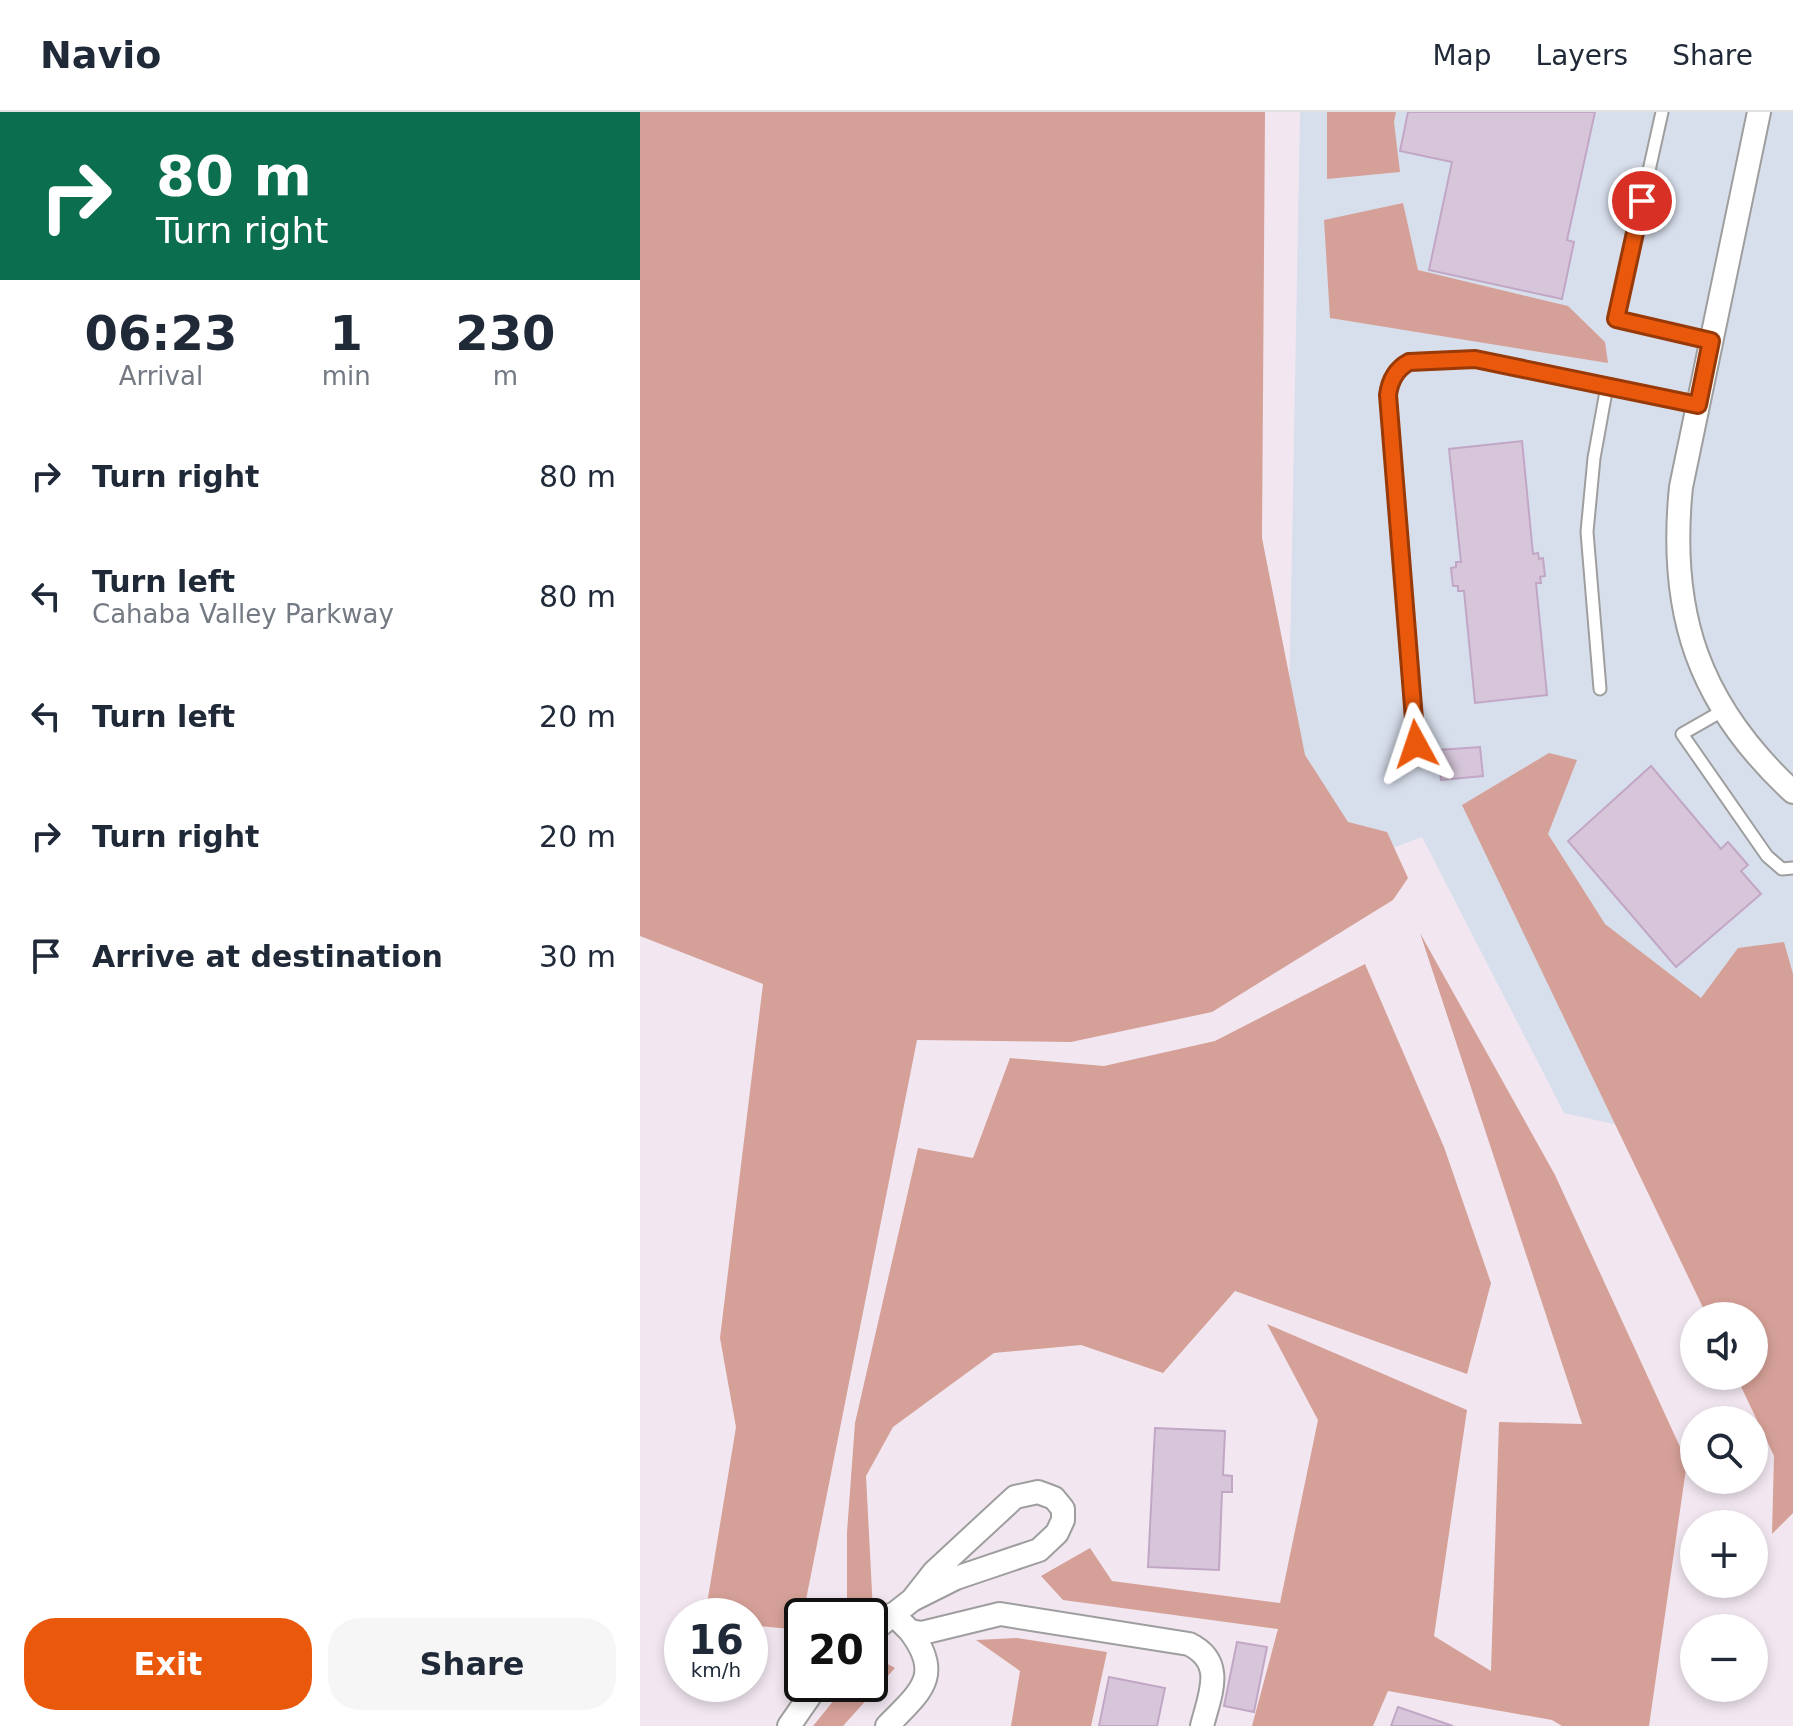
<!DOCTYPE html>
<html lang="en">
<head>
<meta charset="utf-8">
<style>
	body { margin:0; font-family:"DejaVu Sans",sans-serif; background:#f6f6f7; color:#1f2937; height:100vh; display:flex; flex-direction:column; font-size:30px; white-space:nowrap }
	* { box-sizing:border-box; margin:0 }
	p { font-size:26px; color:#747a83 }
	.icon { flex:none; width:44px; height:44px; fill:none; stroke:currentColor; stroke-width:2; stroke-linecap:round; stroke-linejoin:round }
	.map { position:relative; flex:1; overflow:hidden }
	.sheet { display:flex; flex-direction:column; background:#fff; width:640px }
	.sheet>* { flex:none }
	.hud { background:#0b6e4f; color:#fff; overflow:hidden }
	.controls { position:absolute; left:1040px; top:1190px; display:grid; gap:16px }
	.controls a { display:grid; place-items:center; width:88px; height:88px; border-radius:50%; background:#fff; box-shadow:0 4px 12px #0003; font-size:40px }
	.speed { position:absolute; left:24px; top:1486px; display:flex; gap:16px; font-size:40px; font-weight:700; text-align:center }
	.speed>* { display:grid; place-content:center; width:104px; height:104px; border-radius:50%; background:#fff; box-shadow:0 4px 12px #0003; line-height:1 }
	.speed small { font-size:20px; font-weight:400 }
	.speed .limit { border:4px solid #111; border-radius:12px; background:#fff; color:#111 }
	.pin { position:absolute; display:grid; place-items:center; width:68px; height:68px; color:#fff; margin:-34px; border:4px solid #fff; border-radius:50%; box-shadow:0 2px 8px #0007 }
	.me { position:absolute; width:88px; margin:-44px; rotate:355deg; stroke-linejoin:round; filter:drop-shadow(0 0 6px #0008) }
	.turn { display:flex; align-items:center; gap:28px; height:168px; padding:0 24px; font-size:36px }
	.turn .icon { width:104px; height:104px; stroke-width:2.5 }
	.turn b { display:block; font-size:56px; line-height:68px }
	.eta { display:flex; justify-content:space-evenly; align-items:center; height:136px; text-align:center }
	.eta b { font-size:48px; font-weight:800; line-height:56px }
	.primary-button { display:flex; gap:16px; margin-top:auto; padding:16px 24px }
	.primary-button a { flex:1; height:92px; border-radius:32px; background:#ea580c; color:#fff; font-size:32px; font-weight:800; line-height:92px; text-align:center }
	.primary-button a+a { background:#f6f6f7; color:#1f2937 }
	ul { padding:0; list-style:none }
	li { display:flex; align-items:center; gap:24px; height:120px; padding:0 24px }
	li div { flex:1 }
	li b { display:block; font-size:30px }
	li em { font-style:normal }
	header { display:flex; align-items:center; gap:48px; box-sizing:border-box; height:112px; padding:0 40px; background:#fff; border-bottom:2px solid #e0e1e3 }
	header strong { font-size:38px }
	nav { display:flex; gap:44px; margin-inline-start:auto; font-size:28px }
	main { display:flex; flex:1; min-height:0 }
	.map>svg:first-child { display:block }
</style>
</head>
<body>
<header>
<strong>Navio</strong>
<nav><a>Map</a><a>Layers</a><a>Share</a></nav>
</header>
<main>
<section class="sheet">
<div class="hud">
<div class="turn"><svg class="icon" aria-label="right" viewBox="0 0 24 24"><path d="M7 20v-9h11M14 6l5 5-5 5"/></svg><div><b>80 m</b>Turn right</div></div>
</div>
<div class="eta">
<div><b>06:23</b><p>Arrival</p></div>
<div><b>1</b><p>min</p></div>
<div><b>230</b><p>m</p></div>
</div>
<ul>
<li><svg class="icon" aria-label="right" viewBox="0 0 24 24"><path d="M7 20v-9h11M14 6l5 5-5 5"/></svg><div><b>Turn right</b></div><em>80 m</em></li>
<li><svg class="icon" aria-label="left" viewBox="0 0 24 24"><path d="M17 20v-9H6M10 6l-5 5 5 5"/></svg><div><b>Turn left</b><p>Cahaba Valley Parkway</p></div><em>80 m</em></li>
<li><svg class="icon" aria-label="left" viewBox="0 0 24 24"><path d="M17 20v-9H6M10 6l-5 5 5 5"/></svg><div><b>Turn left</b></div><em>20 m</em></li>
<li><svg class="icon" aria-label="right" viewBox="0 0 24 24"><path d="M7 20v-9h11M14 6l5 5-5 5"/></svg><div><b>Turn right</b></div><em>20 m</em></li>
<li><svg class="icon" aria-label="arrive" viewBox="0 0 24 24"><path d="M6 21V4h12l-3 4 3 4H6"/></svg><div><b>Arrive at destination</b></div><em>30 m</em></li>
</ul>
<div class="primary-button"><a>Exit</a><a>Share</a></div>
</section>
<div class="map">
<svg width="1153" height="1614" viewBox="0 0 1153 1614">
	<rect width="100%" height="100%" fill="#f2e7f1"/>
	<path fill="#d8dfec" d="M660,0H1153V1052L924,1001L782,725L691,759L648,647Z"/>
	<path fill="#d5a097" d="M0,0H625L622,426L665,643L708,710L747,720L768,766L753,788L572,900L431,930L277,928L160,1518L110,1513V1504H65L96,1315L80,1226L123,872L0,824Z
		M687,0H756L754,10L760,60L687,67Z
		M763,91L778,158L928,194L965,230L968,251L690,206L684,108Z
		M909,641L937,648L908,722L965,812L1061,886L1098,836L1144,830L1153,862V1401L1132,1422L1134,1344L1096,1264H1114V1204H1067L822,693Z
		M780,821L915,1063L1047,1350L1009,1614H922L912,1608L748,1579L733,1614H612L638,1517L423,1488L401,1464L450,1436L472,1469L640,1491L678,1308L627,1212L827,1298L794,1524L851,1559L859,1310L942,1312Z
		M725,852L804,1035L851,1171L827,1262L595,1179L523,1261L441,1233L354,1241L253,1315L226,1364L233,1499L207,1504V1420L215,1311L278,1036L333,1046L370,946L464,954L575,929Z
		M377,1526L467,1540L451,1614H371L380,1559L336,1528Z
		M230,1542L255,1556L203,1614H173L207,1572H230Z"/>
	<path fill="#d7c6da" stroke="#c1a7c5" stroke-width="2" d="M768,0H955L927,128L934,130L922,187L789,158L812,50L760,39Z
		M882,329L893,442L898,441L899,447L903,446L905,464L900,465L901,471H896L907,583L835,591L824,479H818V474H813L811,456L816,455V450H821L809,337Z
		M840,635L843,664L801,668L798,638Z
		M1011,654L1081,737L1088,730L1108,753L1101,759L1121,782L1036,855L928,729Z
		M515,1316L585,1319L583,1363L592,1364V1380H582L579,1458L508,1455Z
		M597,1530L627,1535L614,1600L584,1594Z
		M469,1565L525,1576L517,1614H459Z
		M758,1595L813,1614H751Z"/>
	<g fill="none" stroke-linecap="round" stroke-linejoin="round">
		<g stroke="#9e9e9e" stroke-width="15">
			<path id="lane" d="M1022,0L976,207L1071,229
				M960,577L947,420L954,346L967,274
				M1084,598L1042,622L1127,744L1142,757L1153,756
				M776,632L748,283C751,268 756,257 769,250L835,247L1058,293"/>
		</g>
		<g stroke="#9e9e9e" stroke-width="26">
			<path id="street" d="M1119,0L1041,375C1028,502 1059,593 1153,680
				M253,1502L270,1519L282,1521L360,1502L549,1532C586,1550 570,1582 562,1614
				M230,1521L272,1488L316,1466L399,1438L417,1421L423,1408V1397L414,1386L398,1380L375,1385L294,1460L272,1488
				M149,1614L178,1572
				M247,1614C280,1580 304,1564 270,1519"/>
		</g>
		<use href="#lane" stroke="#fff" stroke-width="11"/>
		<use href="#street" stroke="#fff" stroke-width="22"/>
	</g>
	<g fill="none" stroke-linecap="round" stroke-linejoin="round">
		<g stroke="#983908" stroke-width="20">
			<path id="route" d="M776,632L748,283C750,268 756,257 769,250L835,247L1058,293L1071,229L976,207L1002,89"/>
		</g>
		<use href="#route" stroke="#ea580c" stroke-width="14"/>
	</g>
</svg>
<div class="controls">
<a><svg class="icon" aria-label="sound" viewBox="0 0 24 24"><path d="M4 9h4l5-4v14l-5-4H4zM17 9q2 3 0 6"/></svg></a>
<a><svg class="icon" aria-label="search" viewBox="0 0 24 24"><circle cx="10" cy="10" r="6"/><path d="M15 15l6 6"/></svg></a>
<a>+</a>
<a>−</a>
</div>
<div class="speed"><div>16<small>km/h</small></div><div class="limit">20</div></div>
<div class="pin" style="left:1002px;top:89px;background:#d93025"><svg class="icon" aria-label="arrive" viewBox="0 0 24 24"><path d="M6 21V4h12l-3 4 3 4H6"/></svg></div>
<svg class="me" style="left:776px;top:632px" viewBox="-20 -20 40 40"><path d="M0-17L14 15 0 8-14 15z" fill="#ea580c" stroke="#fff" stroke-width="4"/></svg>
</div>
</main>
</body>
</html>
